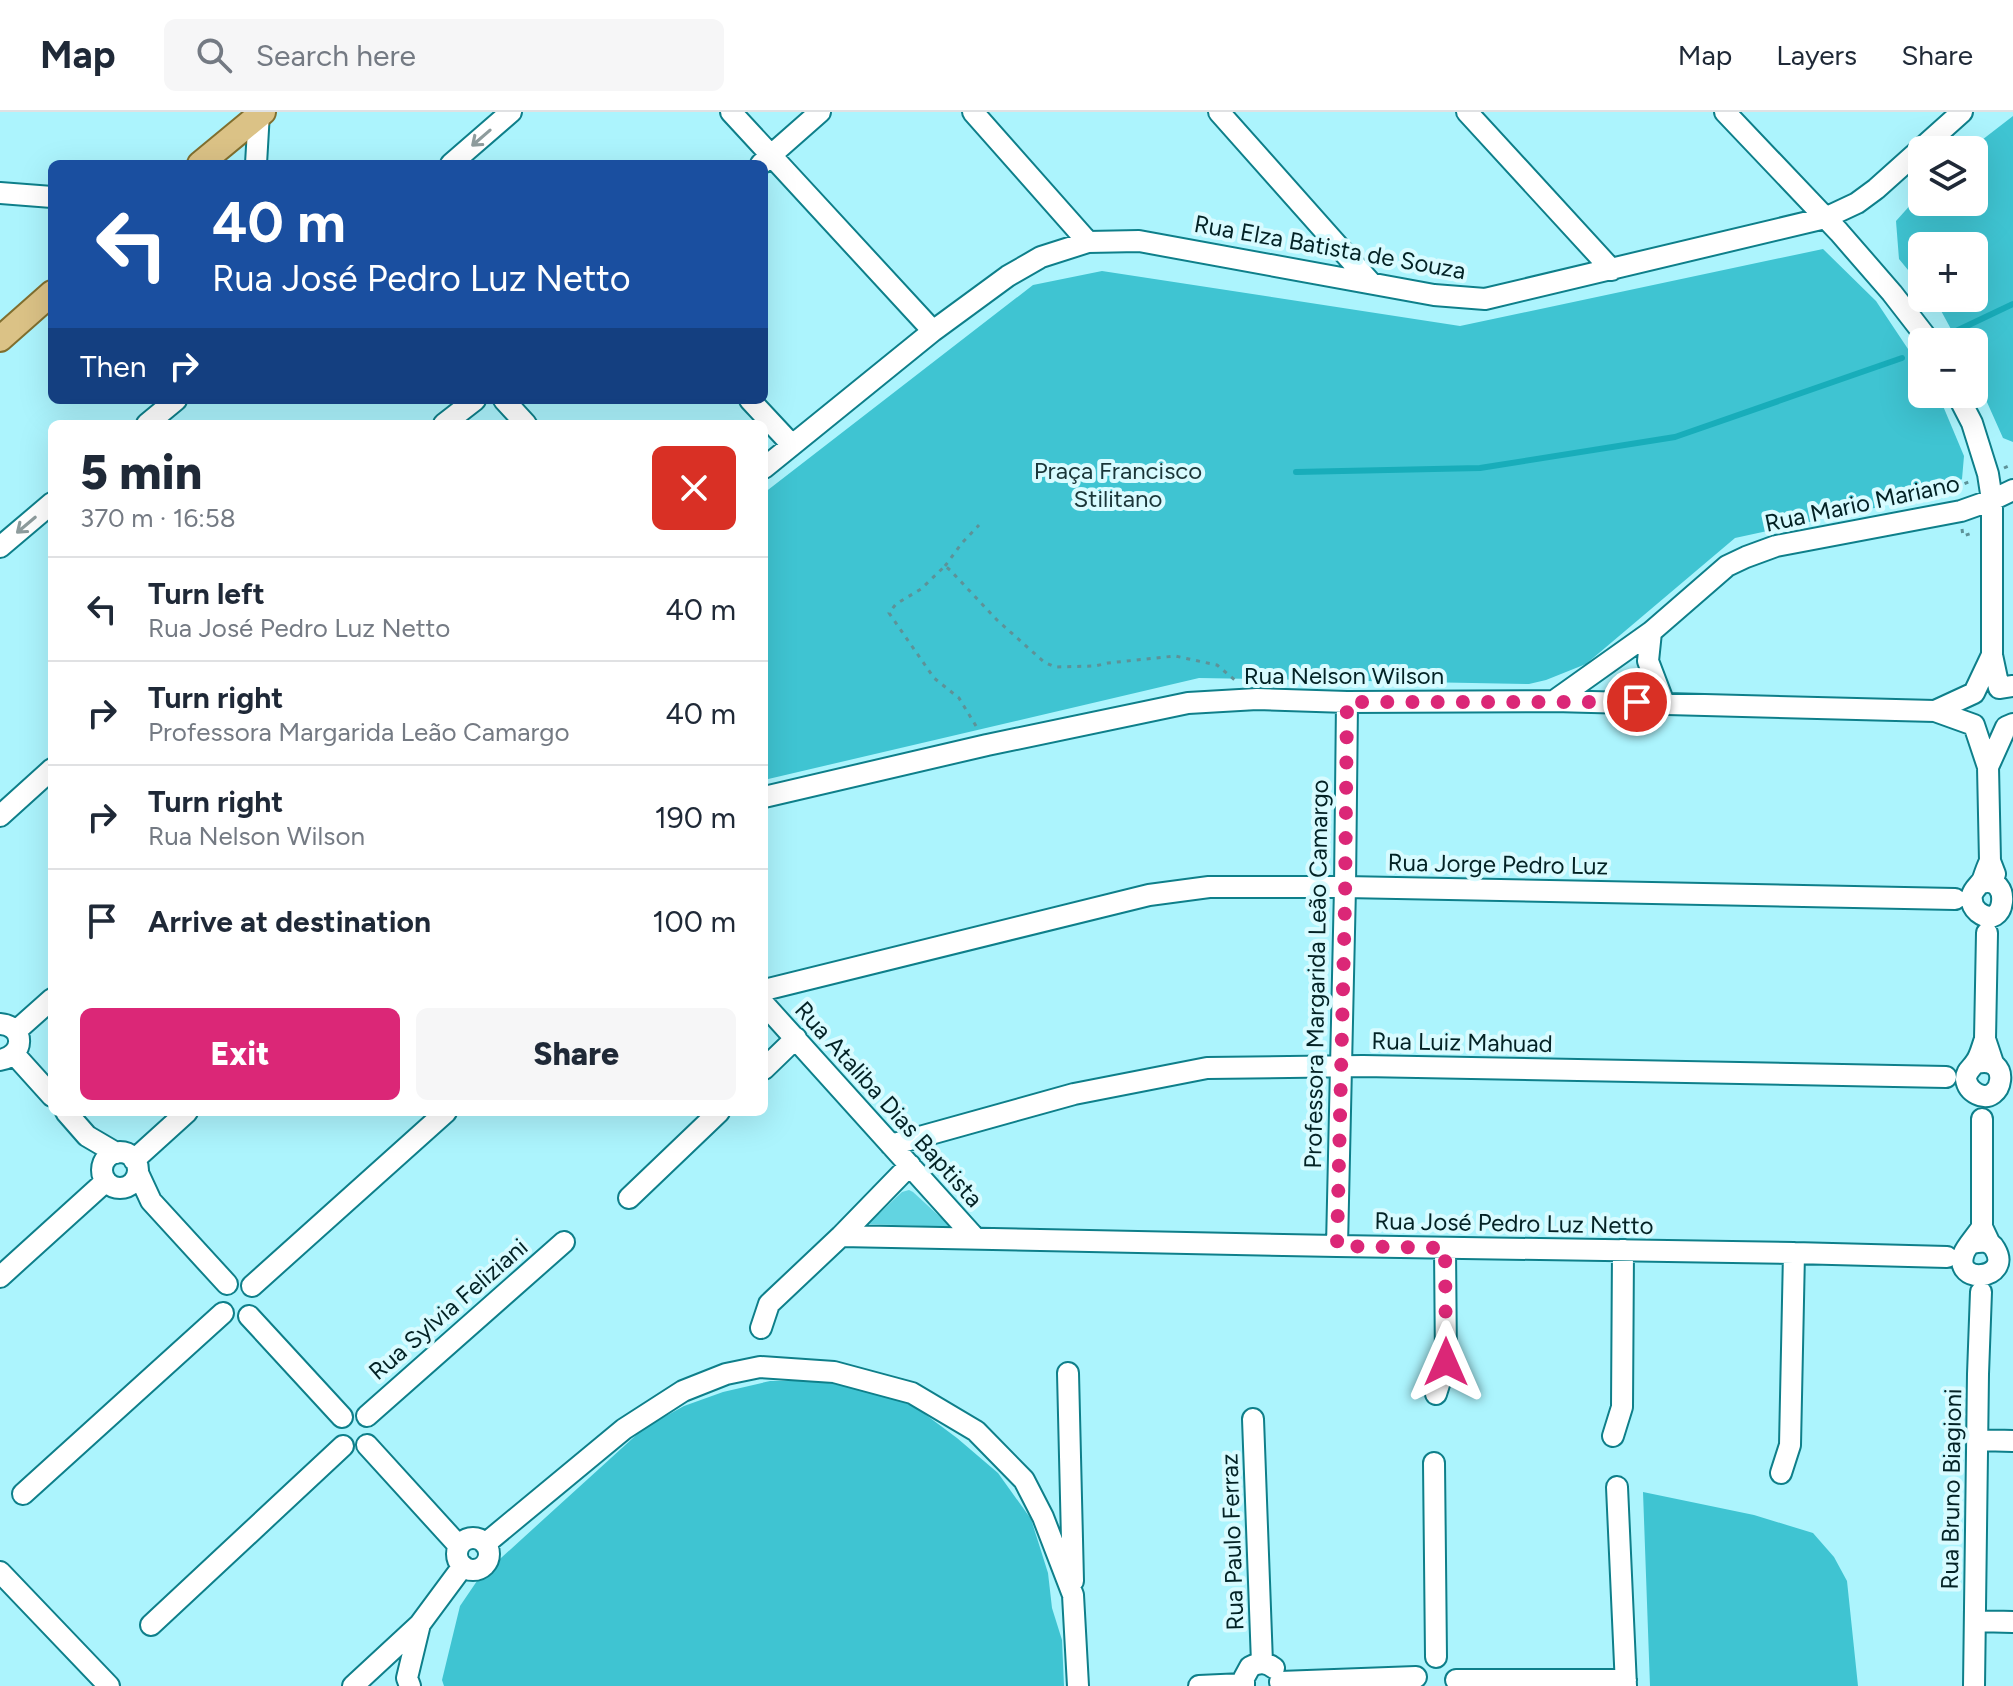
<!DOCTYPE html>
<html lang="en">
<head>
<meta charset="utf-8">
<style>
	body { margin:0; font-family:Figtree,sans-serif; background:#f6f6f7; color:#1f2937; height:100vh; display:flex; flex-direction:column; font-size:30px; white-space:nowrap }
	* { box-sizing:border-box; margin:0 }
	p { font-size:26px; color:#747a83 }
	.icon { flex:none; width:44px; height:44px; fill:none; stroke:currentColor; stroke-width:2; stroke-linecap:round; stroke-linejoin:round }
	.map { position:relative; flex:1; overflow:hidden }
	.sheet { position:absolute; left:48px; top:308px; width:720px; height:696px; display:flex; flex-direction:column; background:#fff; border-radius:12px; box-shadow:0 8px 32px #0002 }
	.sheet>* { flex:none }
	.banner { position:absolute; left:48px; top:48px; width:720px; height:244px; border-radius:12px; box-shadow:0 8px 32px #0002; background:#1a4fa0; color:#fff; overflow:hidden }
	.fabs { position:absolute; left:1908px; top:24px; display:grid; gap:16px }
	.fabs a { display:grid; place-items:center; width:80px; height:80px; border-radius:12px; background:#fff; box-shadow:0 8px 32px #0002; font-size:40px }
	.pin { position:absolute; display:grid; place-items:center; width:68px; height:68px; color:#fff; margin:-34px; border:4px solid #fff; border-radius:50%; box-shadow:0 2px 8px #0007 }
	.me { position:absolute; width:88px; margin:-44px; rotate:0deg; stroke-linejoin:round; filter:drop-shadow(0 0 6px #0008) }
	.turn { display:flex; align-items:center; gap:28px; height:168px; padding:0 32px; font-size:36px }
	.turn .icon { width:104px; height:104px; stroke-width:2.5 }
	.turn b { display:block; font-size:56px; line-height:68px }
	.then { display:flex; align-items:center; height:76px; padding:0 32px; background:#0003; gap:16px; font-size:30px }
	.round { display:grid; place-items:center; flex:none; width:84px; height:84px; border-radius:12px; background:#f6f6f7 }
	.summary { display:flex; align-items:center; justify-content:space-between; height:136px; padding:0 32px }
	h1 { font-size:48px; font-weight:800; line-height:60px }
	.button { display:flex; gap:16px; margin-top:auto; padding:16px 32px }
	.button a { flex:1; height:92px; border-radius:12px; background:#db2777; color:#fff; font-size:32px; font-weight:800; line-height:92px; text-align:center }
	.button a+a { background:#f6f6f7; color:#1f2937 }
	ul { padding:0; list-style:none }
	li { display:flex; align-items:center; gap:24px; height:104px; padding:0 32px; border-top:2px solid #e0e1e3 }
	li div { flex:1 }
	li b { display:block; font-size:30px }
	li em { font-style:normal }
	header { display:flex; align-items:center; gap:48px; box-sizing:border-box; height:112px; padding:0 40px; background:#fff; border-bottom:2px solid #e0e1e3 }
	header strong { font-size:38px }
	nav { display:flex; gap:44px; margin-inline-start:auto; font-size:28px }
	.search { width:560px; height:72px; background:#f6f6f7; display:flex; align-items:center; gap:20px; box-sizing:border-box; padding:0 28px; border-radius:12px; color:#747a83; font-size:30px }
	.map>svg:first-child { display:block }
</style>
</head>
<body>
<header>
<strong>Map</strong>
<div class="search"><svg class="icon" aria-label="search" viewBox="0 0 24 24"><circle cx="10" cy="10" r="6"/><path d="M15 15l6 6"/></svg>Search here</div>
<nav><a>Map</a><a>Layers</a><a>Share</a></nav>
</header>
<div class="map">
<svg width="2013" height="1574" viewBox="0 0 2013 1574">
	<rect width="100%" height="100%" fill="#acf4fd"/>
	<path fill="#62d4e1" d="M909,1078L913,1080L951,1115L868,1112L902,1080Z"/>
	<path fill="#3fc4d2" d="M2013,4V330L2003,326L1974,261V230H1958L1939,195L1931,186H1974V134H1922V175L1899,147L1896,109L1922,80V90H1974V38H1969Z
		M1823,137L1876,189L1922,258V282H1938L1964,344L1962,367L1944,381L1735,426L1586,552L1546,568L1529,572L1199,566L764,668V381L1033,173L1102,159L1460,214Z
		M770,1269H816L864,1277L914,1294L957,1326L998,1361L1031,1407L1048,1461L1052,1496L1062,1528L1064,1574H444L442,1568L460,1494L479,1466L644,1316L684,1294L723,1280Z
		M1643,1380L1754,1403L1813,1421L1834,1445L1847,1469L1858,1574H1650Z"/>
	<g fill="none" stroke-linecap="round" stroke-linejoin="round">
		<path stroke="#18adba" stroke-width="6" d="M1954,220L2013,192
			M1296,360L1480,356L1675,325L1902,246"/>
		<g stroke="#0e7f8a" stroke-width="24">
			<path id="minor" d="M731,0L933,219
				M973,0L1088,130
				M1219,0L1371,171
				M1467,0L1612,158
				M1725,0L1839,120L1892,181L1930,230
				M256,52L259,0
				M451,52L511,0
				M761,52L820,0
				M0,81L52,85
				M1957,282L1972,311L1988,362L1992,388V543
				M504,288L526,312
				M750,288L792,333
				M147,312L176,288
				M444,312L475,288
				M764,356L933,219L1008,164L1041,145L1088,130L1139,129L1434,183L1485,187L1825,106L1857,91L1876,77L1962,0
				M0,435L52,391
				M1651,520L1648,549L1664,591
				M2013,574L1999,576L1992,543L1974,581L1935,599L1974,613L1988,655L2006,615L2013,612
				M1554,589L1651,520L1727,454L1746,445L1776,434L1961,399L1992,388L2013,378
				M1988,655L1990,749L1995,762
				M764,685L987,633L1188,591L1257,587L1347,590L1554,589L1935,599
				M0,704L52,657
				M1981,771C2013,761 2006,822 1978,800C1972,795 1971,789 1972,783C1974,776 1980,773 1983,767C1985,761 1987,755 1990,749
				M764,878L1149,783L1209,775H1345L1955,787
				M764,892L976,1127
				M0,912C26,914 25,944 0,948
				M16,919L52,887
				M1985,927L1987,821
				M15,943L52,984
				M1976,951C2013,942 2003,995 1977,982C1971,979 1967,974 1966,967C1966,959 1971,957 1975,951C1980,945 1982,935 1985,927L1993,951
				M764,957L796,926
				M66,1000L87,1024L116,1041
				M891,1033L1074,982L1207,956L1363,954L1946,965
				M102 1058a18 18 0 1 1 36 0a18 18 0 1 1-36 0Z
				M134,1048L187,1000
				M138,1061L151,1089L227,1172
				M629,1086L719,1000
				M1982,1115V1007
				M841,1124L1337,1134L1794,1141L1947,1145
				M1972,1131C1981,1129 1990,1128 1995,1137C2013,1168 1952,1174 1964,1141C1966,1135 1978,1122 1982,1115L1990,1132
				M1337,1134L1345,775L1347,590
				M0,1165L106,1069
				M252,1174L446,1000
				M249,1204L342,1305
				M761,1216L769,1192L841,1124L910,1053
				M1068,1261L1073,1469
				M1436,1282L1446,1250L1445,1136
				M367,1304L564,1130
				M1253,1307L1262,1551
				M1613,1324L1622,1295L1623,1138
				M1978,1328L2013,1329
				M367,1333L459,1434
				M1434,1351L1436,1545
				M1781,1361L1790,1333L1794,1141
				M1617,1375L1626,1574
				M23,1382L223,1201
				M457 1442a16 16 0 1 1 32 0a16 16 0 1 1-32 0Z
				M485,1432L624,1317L683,1279L726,1262L760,1255L834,1260L912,1281L976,1319L1024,1368L1043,1405L1073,1483L1078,1574
				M0,1460L109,1574
				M1975,1509L2013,1510
				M151,1513L343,1334
				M1456,1568H1626
				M1280,1570L1416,1565
				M353,1574L420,1512
				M410,1574L407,1566L420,1512L463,1454
				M1199,1574L1243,1572
				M1244,1574V1566L1250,1555C1259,1550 1266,1550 1274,1556
				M1974,1574L1978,1262L1981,1180"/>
		</g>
		<g stroke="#806f2f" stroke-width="28">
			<path id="major" d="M200,52L263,0
				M0,227L52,181"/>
		</g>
		<path stroke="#5d9298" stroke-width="3" stroke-dasharray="4 6" stroke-linecap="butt" d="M2004,356L2013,352
			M1959,378V374L1971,369
			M1962,417L1963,424L1972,421
			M945,454L962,431L979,413
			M976,614L959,586L934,566L889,501L896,492L921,477L945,454L950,458L997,508L1044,550L1055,555L1095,554L1108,551L1175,544L1217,553L1236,569"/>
		<use href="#minor" stroke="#fff" stroke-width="20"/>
		<use href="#major" stroke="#dbc286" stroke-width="24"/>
	</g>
	<defs><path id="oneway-shaft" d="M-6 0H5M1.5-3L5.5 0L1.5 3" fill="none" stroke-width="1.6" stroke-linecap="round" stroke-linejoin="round" transform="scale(2)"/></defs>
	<g stroke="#8e9c9d">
		<use href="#oneway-shaft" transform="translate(481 26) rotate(139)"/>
		<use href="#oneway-shaft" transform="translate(26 413) rotate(140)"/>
	</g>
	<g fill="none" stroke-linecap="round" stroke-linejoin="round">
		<path stroke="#db2777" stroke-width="14" stroke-dasharray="0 25.2" d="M1446,1250L1445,1136L1337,1134L1345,791L1347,590H1637"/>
	</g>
	<g text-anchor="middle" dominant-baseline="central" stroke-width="8" stroke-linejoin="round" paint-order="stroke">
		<g font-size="24" fill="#032225" stroke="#d8fbff">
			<text transform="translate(1330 135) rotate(10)">Rua Elza Batista de Souza</text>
			<text transform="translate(1862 391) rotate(-12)">Rua Mario Mariano</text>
			<text x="1344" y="563">Rua Nelson Wilson</text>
			<text transform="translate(1498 752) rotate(1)">Rua Jorge Pedro Luz</text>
			<text transform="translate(1316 862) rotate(-89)">Professora Margarida Leão Camargo</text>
			<text transform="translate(1462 930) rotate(1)">Rua Luiz Mahuad</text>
			<text transform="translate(889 992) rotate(48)">Rua Ataliba Dias Baptista</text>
			<text transform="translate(1514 1111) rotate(1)">Rua José Pedro Luz Netto</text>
			<text transform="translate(448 1197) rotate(-41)">Rua Sylvia Feliziani</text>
			<text transform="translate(1951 1377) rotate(-89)">Rua Bruno Biagioni</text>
			<text transform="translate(1232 1430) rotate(-92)">Rua Paulo Ferraz</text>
		</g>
		<g font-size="24" fill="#1a3639" stroke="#d8fbff">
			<text x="1118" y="358">Praça Francisco<tspan x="1118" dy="28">Stilitano</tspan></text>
		</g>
	</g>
</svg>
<div class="fabs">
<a><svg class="icon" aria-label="layers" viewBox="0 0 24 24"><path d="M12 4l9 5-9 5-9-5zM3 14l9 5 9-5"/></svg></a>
<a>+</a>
<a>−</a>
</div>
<div class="pin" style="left:1637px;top:590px;background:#d93025"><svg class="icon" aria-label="arrive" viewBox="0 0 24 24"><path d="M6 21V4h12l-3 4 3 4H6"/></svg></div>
<svg class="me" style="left:1446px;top:1250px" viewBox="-20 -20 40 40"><path d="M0-17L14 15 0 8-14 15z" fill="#db2777" stroke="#fff" stroke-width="4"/></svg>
<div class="banner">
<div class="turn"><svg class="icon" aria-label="left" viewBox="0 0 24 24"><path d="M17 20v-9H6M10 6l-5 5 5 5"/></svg><div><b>40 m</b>Rua José Pedro Luz Netto</div></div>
<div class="then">Then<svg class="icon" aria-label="right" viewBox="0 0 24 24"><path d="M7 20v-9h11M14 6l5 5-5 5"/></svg></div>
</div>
<section class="sheet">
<div class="summary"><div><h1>5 min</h1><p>370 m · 16:58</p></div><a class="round" style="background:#d93025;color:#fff"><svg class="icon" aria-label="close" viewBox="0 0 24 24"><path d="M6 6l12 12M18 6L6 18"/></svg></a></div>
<ul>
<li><svg class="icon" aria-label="left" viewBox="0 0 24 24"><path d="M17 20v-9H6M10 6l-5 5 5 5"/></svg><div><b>Turn left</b><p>Rua José Pedro Luz Netto</p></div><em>40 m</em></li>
<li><svg class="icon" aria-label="right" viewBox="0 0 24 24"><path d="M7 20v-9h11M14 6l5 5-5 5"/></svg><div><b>Turn right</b><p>Professora Margarida Leão Camargo</p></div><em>40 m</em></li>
<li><svg class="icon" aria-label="right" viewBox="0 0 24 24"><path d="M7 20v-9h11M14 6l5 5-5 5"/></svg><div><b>Turn right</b><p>Rua Nelson Wilson</p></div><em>190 m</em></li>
<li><svg class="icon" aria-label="arrive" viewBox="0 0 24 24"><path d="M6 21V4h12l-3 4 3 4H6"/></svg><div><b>Arrive at destination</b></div><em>100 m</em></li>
</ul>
<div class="button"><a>Exit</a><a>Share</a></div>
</section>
</div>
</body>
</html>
